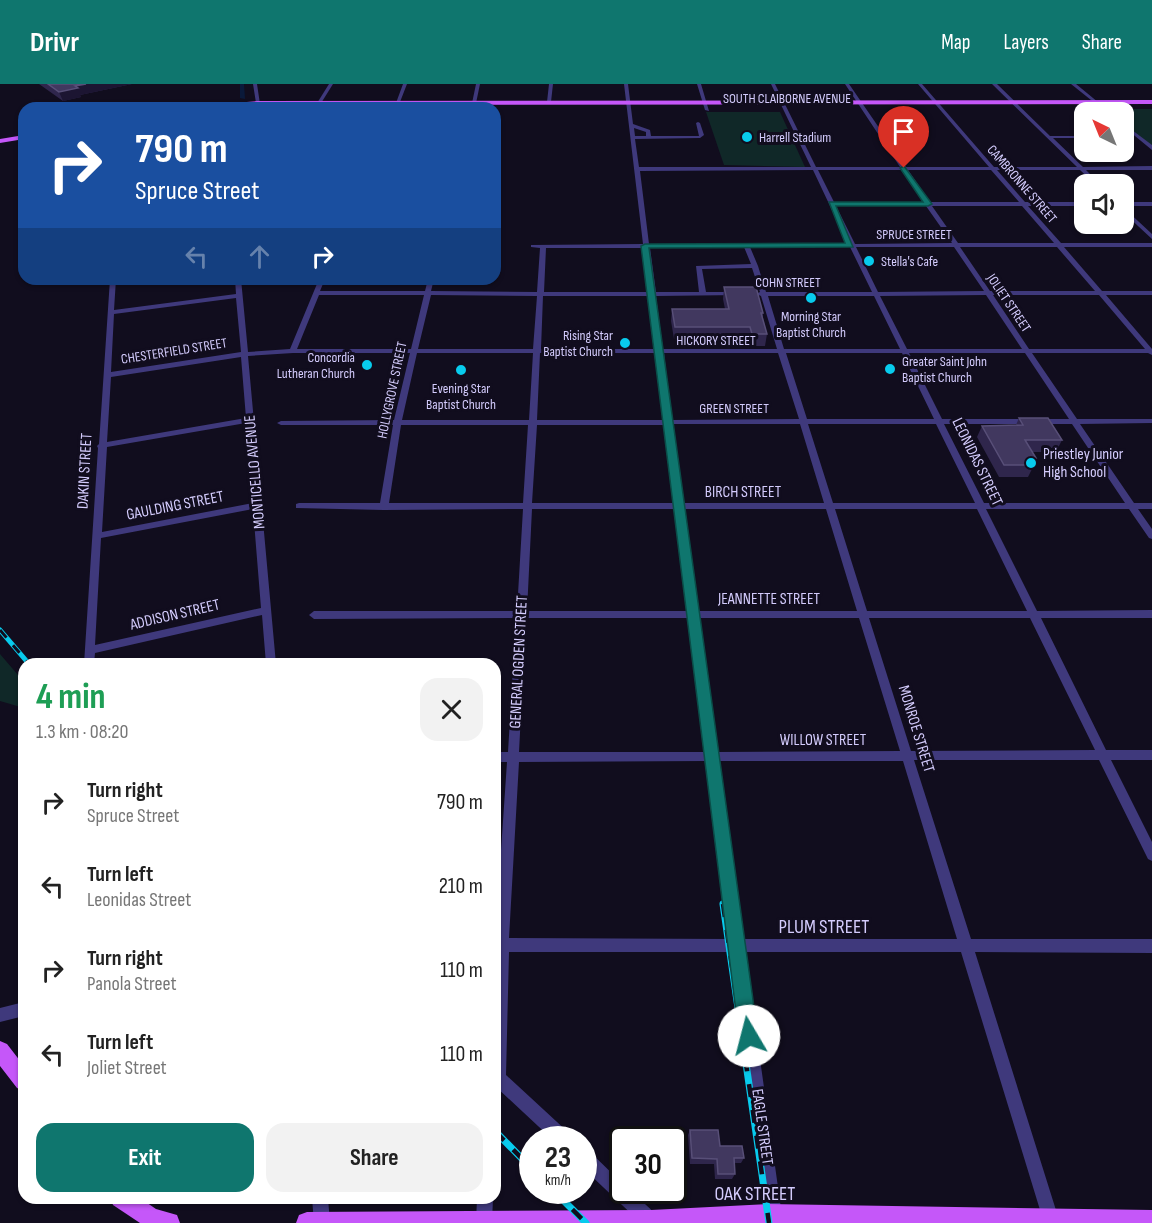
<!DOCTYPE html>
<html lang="en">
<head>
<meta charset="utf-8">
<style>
	body { margin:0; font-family:"Sofia Sans Condensed",sans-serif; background:#f2f2f2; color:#222; height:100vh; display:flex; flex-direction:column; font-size:22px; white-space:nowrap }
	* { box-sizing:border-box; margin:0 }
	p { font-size:20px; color:#767676 }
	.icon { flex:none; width:33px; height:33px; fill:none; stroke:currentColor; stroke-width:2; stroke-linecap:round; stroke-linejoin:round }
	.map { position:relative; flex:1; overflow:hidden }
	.panel { position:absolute; left:18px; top:574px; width:483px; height:546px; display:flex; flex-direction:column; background:#fff; border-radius:18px; box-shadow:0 2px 4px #0004 }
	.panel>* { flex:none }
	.guide { position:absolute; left:18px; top:18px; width:483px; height:183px; border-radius:18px; box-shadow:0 2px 4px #0004; background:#1a4fa0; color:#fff; overflow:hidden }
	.needle { width:39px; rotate:317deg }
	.fabs { position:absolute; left:1074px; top:18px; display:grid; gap:12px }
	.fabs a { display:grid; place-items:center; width:60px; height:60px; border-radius:12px; background:#fff; box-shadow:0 2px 4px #0004; font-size:30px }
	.speed { position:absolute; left:519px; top:1042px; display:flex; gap:12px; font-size:30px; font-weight:700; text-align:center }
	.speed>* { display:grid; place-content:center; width:78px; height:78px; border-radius:50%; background:#fff; box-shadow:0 2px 4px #0004; line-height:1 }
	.speed small { font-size:15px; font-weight:400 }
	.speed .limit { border:3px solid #111; border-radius:9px; background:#fff; color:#111 }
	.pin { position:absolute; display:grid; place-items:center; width:51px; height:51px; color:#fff; margin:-62px -26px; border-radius:50% 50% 50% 0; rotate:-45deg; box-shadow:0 0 6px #0007 }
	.pin .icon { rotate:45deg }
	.me { position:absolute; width:66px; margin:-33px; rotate:352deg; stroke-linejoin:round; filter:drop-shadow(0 0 4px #0008) }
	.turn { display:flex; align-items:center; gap:21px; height:126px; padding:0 18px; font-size:27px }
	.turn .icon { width:78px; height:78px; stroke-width:2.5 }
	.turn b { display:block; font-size:42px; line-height:51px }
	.lanes { display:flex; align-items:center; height:57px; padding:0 18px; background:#0003; justify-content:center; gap:30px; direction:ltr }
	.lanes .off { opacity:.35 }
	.round { display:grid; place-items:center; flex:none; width:63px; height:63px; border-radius:18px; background:#f2f2f2 }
	.headline { display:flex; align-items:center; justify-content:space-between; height:102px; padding:0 18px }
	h1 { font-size:36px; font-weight:700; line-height:45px; color:#1e9e55 }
	.button { display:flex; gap:12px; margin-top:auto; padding:12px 18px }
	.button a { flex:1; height:69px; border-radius:18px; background:#0f766e; color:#fff; font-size:24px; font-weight:700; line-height:69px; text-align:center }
	.button a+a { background:#f2f2f2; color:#222 }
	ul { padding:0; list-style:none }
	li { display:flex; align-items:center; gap:18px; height:84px; padding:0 18px }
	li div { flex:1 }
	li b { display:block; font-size:22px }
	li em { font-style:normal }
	header { display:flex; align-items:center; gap:36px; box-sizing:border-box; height:84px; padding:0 30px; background:#0f766e; color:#fff }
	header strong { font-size:28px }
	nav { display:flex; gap:33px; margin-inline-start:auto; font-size:21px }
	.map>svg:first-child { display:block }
</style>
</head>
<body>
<header>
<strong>Drivr</strong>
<nav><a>Map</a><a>Layers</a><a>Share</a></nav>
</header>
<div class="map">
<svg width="1152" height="1139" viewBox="0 0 1152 1139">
	<rect width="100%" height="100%" fill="#110d1e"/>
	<path fill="#102828" d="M1104,25H1152V64L1124,41V28H1108Z
		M706,28H780L805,83L724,81Z
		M0,570L24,598V624L0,617Z"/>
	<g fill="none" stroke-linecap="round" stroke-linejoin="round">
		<path fill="#0a193a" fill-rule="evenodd" d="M240,0H244L245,15L240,14Z"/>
		<path fill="#3f397c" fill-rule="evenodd" d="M253,0H257L260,20L256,19Z
			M329,0H333L318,24H314Z
			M403,0H407L400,18L396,19Z
			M476,0H480L475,24H471Z
			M549,0H553L551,18L549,19L547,18Z
			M624,0H628L633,40L650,46L651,52H699L696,39L698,38L700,39L704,51L700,54L635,55L639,83H811L771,0H775L816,83H900L845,0H849L906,83H989L918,0H922L994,83H1077L992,0H997L1050,52H1084V54H1053L1083,83L1152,82V86H1086L1100,100H1095L1080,86H997L1025,118H1084V122H1028L1061,159H1152V163H1064L1102,207H1152V211H1106L1152,265V271L1148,269H1032L1077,335H1152V339L1080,340L1134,419H1152V425H1138L1152,445V455L1149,454L1129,425H986L1037,527L1152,526V534H1041L1106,666H1152V676H1111L1152,758V777L1148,775L1099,676H914L971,855H1152V869L975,868L1060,1139H1044L961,868H745L783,1139H767L731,868H509L506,991L570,1050L572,1056H553L495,1002V854L507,678H495V668H508L516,534L314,535L309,531L314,527H517L523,425L384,426L296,424V420L299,419H380L393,341H281L277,339L281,337L394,336L410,269H293L248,272L276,580H266L262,531L95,569L94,580H84L98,364L97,362L99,360L110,195H116L114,226L236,210L235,195H241L248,268L290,265L319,195H325L320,207H425L428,195H434L431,207L537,208L540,164L531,163V161L643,160ZM634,44L646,48V52H635ZM813,86L848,160H649L640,87ZM818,86H902L924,118H834ZM908,86H991L1019,118H930ZM836,122H926L952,159L855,160ZM932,122H1022L1054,159H958ZM744,163L751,180L696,182L699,208H656L650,164ZM750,163H850L872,208H766L758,182ZM856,163H954L984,207L878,208ZM960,163H1057L1095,207H990ZM546,164H644L649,208H544ZM752,184L760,208L756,210L761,212L777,265H663L656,212L740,211V209L738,208H706L702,185ZM319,211H424L411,265H297ZM431,211L537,212L533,265H418ZM986,211L1022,265H907L880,212ZM993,211H1099L1145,265H1029ZM543,212H649L656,265H541ZM768,212H874L900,265H784ZM236,214L241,268L111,288L114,230ZM417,269H533L529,336H402ZM540,269H656L664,336H537ZM664,269H778L799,335L672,336ZM786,269H902L934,335H807ZM909,269H1025L1069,335H942ZM241,273L246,334L107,358L111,293ZM246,339L253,419L102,448L107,363ZM673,340H800L824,419H683ZM808,340H936L975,419H833ZM944,340H1072L1125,419H984ZM401,341H528L523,419H389ZM537,341H665L675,419H532ZM253,425L261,524L95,561L101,454ZM532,425H675L688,527H527ZM684,425H826L857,527H698ZM835,425H977L1027,527H867ZM526,534H688L705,668H519ZM699,534H859L900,667L716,668ZM869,534H1030L1095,666L911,667ZM706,677L729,855L509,854L519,678ZM717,677H903L957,855H743Z
			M697,0H701L709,27L705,26Z
			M1071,0H1076L1110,28H1106Z
			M1124,40L1152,61V66L1124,43Z
			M1124,118H1152V122H1124Z
			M1124,124L1152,150V155L1124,129Z
			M24,918V932L0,938V924Z
			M584,1066L590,1068L622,1099V1107H631L659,1133L661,1139H641L584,1085Z
			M312,1114H328L330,1139H314Z
			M477,1114H493L492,1139H476Z"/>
		<path fill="#c557f9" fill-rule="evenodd" d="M1152,16V20L258,21L173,24L258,17Z
			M24,51V55L0,59V55Z
			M0,957L7,960L24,982V1007L17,1004L0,982Z
			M110,1114H140L156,1125L177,1131L180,1139H140L113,1121Z
			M767,1120L1152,1126V1139H296L299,1131L307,1128L651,1126Z"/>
		<g stroke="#08cbed" stroke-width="5">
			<path id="rail-far1" d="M0,546L29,580"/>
		</g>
		<g stroke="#08cbed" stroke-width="7">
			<path id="rail" d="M723,820L769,1139
				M495,1047L532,1085
				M554,1107L586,1139"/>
		</g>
		<use href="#rail-far1" stroke="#110d1e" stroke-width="3" stroke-dasharray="10" stroke-linecap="butt"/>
		<use href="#rail" stroke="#110d1e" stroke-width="4.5" stroke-dasharray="13" stroke-linecap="butt"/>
	</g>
	<path fill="#2f264c" d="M39,0H132L80,11L81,13L63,17Z
		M724,203L763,229V234L767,250L765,262H750L748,255H674L671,237L672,225H725L723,215Z
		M1019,334L1062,356L1056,368H1032L1036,374L1033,380L1034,381L1028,393H999L977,353L982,342L1016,341Z
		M690,1046L744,1074L741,1079H734L735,1090L732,1095H715L714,1080H690L688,1051Z"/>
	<path fill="#1c1532" d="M86,0H132L80,11L81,13L63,17L59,8L75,2Z"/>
	<path fill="#41385f" stroke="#584f78" stroke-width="1.5" d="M48,0H86L75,2L78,4L59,8Z
		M724,203H756L763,229H761L767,250H752L750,243H675L672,225H729Z
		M1019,334H1048L1062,356H1025L1036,374H1030L1034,381H1004L982,342L1023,341Z
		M690,1046H718L720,1062H742L744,1074H734L735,1090H718L717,1075L692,1074Z"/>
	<path fill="#0f766e" stroke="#0a4d48" stroke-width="1.5" d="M904,82L932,120L928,122H836L853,163L649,164L758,952L756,959L749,962L742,959L739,952L641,162L645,160L845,159L829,118H923L900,84Z"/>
	<g fill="#08cbed" stroke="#110d1e" stroke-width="2">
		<circle cx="747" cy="53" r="6"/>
		<circle cx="869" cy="177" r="6"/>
		<circle cx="811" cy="214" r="6"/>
		<circle cx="625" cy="259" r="6"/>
		<circle cx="367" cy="281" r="6"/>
		<circle cx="890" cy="285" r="6"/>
		<circle cx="461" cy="286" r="6"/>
		<circle cx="1031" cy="379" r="6"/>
	</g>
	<g text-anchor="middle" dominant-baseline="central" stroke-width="6" stroke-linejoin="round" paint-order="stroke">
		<g font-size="14" fill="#d4ccfd" stroke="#110d1e">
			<text x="787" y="14">SOUTH CLAIBORNE AVENUE</text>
			<text transform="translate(1022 100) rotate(49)">CAMBRONNE STREET</text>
			<text x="914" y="150">SPRUCE STREET</text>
			<text x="788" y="198">COHN STREET</text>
			<text transform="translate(1009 219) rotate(56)">JOLIET STREET</text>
			<text x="716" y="256">HICKORY STREET</text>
			<text transform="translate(174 267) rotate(-9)">CHESTERFIELD STREET</text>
			<text transform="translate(392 306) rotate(-78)">HOLLYGROVE STREET</text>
			<text x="734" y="324">GREEN STREET</text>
		</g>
		<g font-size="14" fill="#d4ccfd" stroke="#110d1e" text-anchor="start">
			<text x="759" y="53">Harrell Stadium</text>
			<text x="881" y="177">Stella's Cafe</text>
			<text x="811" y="232" text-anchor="middle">Morning Star<tspan x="811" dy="16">Baptist Church</tspan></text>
			<text x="613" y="251" text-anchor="end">Rising Star<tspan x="613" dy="16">Baptist Church</tspan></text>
			<text x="355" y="273" text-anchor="end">Concordia<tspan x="355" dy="16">Lutheran Church</tspan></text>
			<text x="902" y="277">Greater Saint John<tspan x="902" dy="16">Baptist Church</tspan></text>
			<text x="461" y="304" text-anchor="middle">Evening Star<tspan x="461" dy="16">Baptist Church</tspan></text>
		</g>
		<g font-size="16" fill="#d4ccfd" stroke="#110d1e" text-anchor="start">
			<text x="1043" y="370">Priestley Junior<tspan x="1043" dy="18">High School</tspan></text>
		</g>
		<g font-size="16" fill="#d4ccfd" stroke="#110d1e">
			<text transform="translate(977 378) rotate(64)">LEONIDAS STREET</text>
			<text transform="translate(85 387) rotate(-87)">DAKIN STREET</text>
			<text transform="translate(255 388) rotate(-95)">MONTICELLO AVENUE</text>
			<text x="743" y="408">BIRCH STREET</text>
			<text transform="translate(175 422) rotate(-11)">GAULDING STREET</text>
			<text x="769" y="515">JEANNETTE STREET</text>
			<text transform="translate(175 531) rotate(-13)">ADDISON STREET</text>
			<text transform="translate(519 578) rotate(-87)">GENERAL OGDEN STREET</text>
			<text transform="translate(916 645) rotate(73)">MONROE STREET</text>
			<text x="823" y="656">WILLOW STREET</text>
			<text transform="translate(762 1043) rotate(82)">EAGLE STREET</text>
		</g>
		<g font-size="20" fill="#d4ccfd" stroke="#110d1e">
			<text x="824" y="843">PLUM STREET</text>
			<text x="755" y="1110">OAK STREET</text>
		</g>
	</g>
</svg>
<div class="fabs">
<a><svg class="needle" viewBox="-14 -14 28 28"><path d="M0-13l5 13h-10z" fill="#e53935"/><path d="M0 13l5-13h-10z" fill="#767676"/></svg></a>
<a><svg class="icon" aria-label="sound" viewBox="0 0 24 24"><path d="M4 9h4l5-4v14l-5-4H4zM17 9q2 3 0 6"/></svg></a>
</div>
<div class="speed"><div>23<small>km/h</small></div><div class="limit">30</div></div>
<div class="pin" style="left:904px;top:84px;background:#d93025"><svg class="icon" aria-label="arrive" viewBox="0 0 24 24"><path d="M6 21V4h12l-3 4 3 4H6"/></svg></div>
<svg class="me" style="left:749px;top:952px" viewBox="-20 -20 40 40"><circle r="19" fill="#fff"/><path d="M0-13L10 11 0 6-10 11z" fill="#0f766e"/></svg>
<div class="guide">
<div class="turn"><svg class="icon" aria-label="right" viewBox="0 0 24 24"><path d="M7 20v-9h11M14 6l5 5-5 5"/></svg><div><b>790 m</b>Spruce Street</div></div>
<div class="lanes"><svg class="icon off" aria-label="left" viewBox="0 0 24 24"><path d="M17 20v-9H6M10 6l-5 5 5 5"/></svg><svg class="icon off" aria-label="ahead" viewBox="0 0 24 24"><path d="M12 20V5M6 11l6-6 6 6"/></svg><svg class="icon" aria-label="right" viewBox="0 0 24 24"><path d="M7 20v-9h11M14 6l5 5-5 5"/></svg></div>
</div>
<section class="panel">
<div class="headline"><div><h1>4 min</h1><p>1.3 km · 08:20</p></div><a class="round"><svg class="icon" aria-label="close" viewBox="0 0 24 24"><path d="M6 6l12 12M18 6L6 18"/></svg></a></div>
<ul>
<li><svg class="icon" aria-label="right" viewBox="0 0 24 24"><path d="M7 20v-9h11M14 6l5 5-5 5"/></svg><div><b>Turn right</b><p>Spruce Street</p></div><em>790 m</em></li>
<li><svg class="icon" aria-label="left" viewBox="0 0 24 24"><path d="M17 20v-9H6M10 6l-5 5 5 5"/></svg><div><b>Turn left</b><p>Leonidas Street</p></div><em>210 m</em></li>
<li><svg class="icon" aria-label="right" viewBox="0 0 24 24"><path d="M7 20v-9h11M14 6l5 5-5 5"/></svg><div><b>Turn right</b><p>Panola Street</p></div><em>110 m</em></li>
<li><svg class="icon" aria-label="left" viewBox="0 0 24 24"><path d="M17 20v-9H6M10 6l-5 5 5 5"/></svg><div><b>Turn left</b><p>Joliet Street</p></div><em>110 m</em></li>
</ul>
<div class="button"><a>Exit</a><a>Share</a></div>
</section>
</div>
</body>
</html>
